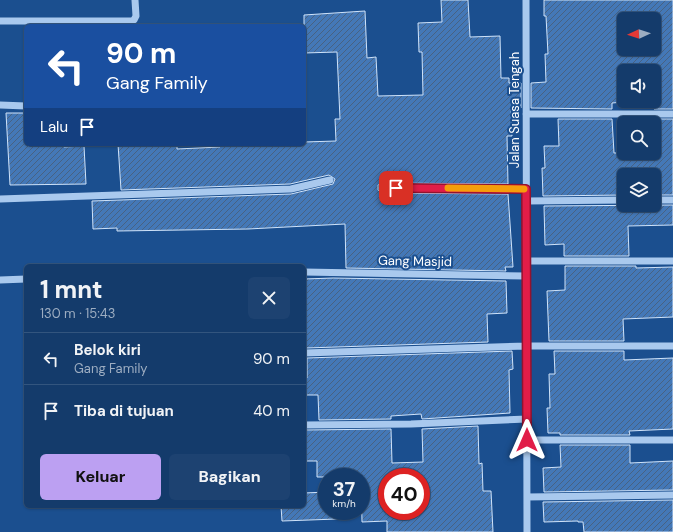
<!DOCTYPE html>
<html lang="id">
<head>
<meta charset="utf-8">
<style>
	body { margin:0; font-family:"DM Sans",sans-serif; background:#1d4271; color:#f1f3f6; height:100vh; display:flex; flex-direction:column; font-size:15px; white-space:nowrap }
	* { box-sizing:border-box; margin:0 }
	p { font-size:13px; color:#9dadc1 }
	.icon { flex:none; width:22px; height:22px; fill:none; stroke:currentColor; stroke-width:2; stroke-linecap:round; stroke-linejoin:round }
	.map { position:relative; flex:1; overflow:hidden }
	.panel { position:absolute; left:24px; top:264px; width:282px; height:244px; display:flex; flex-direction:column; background:#143b6b; border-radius:6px; box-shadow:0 1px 3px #0004,0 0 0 1px #33557e }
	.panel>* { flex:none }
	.guide { position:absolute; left:24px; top:24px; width:282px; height:122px; border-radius:6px; box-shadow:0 1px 3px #0004,0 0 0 1px #33557e; background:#1a4fa0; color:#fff; overflow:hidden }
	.needle { width:26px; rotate:267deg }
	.tools { position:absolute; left:617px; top:12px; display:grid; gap:8px }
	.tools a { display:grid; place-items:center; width:44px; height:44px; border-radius:6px; background:#143b6b; box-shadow:0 1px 3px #0004,0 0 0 1px #33557e; font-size:20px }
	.speed { position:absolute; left:318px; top:468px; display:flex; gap:8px; font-size:20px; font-weight:700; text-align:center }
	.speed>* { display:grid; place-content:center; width:52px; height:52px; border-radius:50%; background:#143b6b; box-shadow:0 1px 3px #0004,0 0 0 1px #33557e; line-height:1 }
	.speed small { font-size:10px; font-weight:400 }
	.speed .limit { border:6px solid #d22; background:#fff; color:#111 }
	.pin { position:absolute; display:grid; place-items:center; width:34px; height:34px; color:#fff; margin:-17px; border-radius:8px; box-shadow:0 2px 6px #0006 }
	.me { position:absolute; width:44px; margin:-22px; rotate:0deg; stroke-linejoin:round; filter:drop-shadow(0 0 3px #0008) }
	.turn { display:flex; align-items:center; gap:14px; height:84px; padding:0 16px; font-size:18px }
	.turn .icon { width:52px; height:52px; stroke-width:2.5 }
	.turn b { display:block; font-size:28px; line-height:34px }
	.then { display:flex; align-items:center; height:38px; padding:0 16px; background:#0003; gap:8px; font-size:15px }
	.round { display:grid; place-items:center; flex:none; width:42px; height:42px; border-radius:6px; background:#1d4271 }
	.head { display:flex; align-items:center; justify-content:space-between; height:68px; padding:0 16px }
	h1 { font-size:24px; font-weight:800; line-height:30px }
	.cta { display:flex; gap:8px; margin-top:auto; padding:8px 16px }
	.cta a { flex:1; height:46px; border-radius:6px; background:#bca0f2; color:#111; font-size:16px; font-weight:800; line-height:46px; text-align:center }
	.cta a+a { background:#1d4271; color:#f1f3f6 }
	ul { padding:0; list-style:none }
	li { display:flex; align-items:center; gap:12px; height:52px; padding:0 16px; border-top:1px solid #33557e }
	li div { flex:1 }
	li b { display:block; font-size:15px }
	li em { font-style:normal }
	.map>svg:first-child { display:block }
</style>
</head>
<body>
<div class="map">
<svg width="673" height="532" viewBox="0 0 673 532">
	<defs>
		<pattern id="building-hatch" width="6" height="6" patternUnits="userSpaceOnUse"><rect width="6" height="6" fill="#4478b7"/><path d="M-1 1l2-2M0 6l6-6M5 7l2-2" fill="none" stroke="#486282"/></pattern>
	</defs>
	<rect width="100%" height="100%" fill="#1b4f8f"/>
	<path fill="url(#building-hatch)" stroke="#cfe3fa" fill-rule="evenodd" d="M441,0H468L470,37L500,36L501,78H509V83H521V108H511L512,136H507L508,184L382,183L378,185V190L382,193L508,194L513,267H505L506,271L346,268L345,224L248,229L117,231V228L93,229L92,201L291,194L333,184L335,179L329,175L290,184L121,190L118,144H177V149L220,147V144H304V142L336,141L335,119H340L337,52L304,53V15L365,11L367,58L376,57L378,96L423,95L422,52H419L418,23L442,22Z
		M544,0H673V109H654V71H624V102L612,103V109L531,108V83L546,82L545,54H548L546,16H544ZM657,17L658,50L622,51L620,19Z
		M6,113H26V144L28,146L50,144H64V147L84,146L86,184L10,185Z
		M558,119H612L614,153H654V119H673V195H654V175H624V195L543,196L542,168H545L544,146H559Z
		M673,205V225L628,226L629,256H564V244L545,245L544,206Z
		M565,266H636V268L673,267V317L623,319L624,341H549L547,291L565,290Z
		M333,278L506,281L507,313L487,314L488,342L306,348V341H304V279Z
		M512,351L513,369L509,370L510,413L422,419L421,414L391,416V419L319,420L318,395H304V378H307V358Z
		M554,351H624V360L673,358V429L629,431L630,435H560V433H548L547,408H550L549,374H555Z
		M478,426L479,464L482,463L483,491H491L493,532H387V521L362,522L361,477H317V461H304V430L391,429L392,463L423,462L422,429ZM387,477H421V511H387Z
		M560,445H630V463L673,461V490L544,492L543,468L561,467Z
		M327,492V511H337V519L282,521L281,506H304V493Z
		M673,500V532H584L583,522H578V521L544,522L543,502Z"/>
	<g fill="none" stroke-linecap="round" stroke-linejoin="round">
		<path stroke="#a9c9ee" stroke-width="7" d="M526,0L527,532
			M0,21H131L134,20L136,16L135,0
			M0,105L26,106
			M526,114H673
			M382,188L526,189
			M0,199L291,189L330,180
			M654,200H673
			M526,201L624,200
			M527,261H673
			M304,272L526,276
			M0,280L26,279
			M304,353L527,346H673
			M304,425L411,424L527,419
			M527,440H673
			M527,497L673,495"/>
	</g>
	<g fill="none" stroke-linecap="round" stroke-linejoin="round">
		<g stroke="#92132f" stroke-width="10">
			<path id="route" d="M396,188L526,189L527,440"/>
		</g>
		<use href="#route" stroke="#e11d48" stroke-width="7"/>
		<path stroke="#f59e0b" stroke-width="7" d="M448,188L524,189"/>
	</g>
	<g text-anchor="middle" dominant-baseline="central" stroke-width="4" stroke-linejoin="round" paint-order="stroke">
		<g font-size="13" fill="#fff" stroke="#1b4f8f">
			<text transform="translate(514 110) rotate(-90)">Jalan Suasa Tengah</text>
			<text transform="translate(415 261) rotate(1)">Gang Masjid</text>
		</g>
	</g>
</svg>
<div class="tools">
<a><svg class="needle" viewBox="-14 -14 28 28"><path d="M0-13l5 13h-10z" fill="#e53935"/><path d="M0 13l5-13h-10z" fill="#9dadc1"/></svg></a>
<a><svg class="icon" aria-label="sound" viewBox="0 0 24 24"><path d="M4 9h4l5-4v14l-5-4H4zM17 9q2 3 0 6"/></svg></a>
<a><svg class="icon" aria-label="search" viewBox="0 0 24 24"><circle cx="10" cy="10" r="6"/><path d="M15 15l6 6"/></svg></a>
<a><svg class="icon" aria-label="layers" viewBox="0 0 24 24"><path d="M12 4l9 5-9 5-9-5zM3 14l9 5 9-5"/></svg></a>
</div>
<div class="speed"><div>37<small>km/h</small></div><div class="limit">40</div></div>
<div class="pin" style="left:396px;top:188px;background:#d93025"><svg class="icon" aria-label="arrive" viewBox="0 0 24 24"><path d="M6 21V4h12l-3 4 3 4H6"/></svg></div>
<svg class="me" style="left:527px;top:440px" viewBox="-20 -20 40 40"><path d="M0-17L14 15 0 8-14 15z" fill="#e11d48" stroke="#fff" stroke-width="4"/></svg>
<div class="guide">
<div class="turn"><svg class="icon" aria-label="left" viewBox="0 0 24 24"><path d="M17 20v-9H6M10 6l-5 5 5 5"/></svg><div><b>90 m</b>Gang Family</div></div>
<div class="then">Lalu<svg class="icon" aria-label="arrive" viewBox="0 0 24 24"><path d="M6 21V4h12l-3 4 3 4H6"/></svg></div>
</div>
<section class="panel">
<div class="head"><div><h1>1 mnt</h1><p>130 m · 15:43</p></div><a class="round"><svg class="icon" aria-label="close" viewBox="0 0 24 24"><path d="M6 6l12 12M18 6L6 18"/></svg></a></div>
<ul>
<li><svg class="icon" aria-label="left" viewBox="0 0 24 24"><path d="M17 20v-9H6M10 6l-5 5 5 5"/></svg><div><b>Belok kiri</b><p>Gang Family</p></div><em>90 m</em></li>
<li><svg class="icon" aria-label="arrive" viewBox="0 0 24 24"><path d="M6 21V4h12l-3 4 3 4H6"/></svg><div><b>Tiba di tujuan</b></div><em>40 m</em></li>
</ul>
<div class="cta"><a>Keluar</a><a>Bagikan</a></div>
</section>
</div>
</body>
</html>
